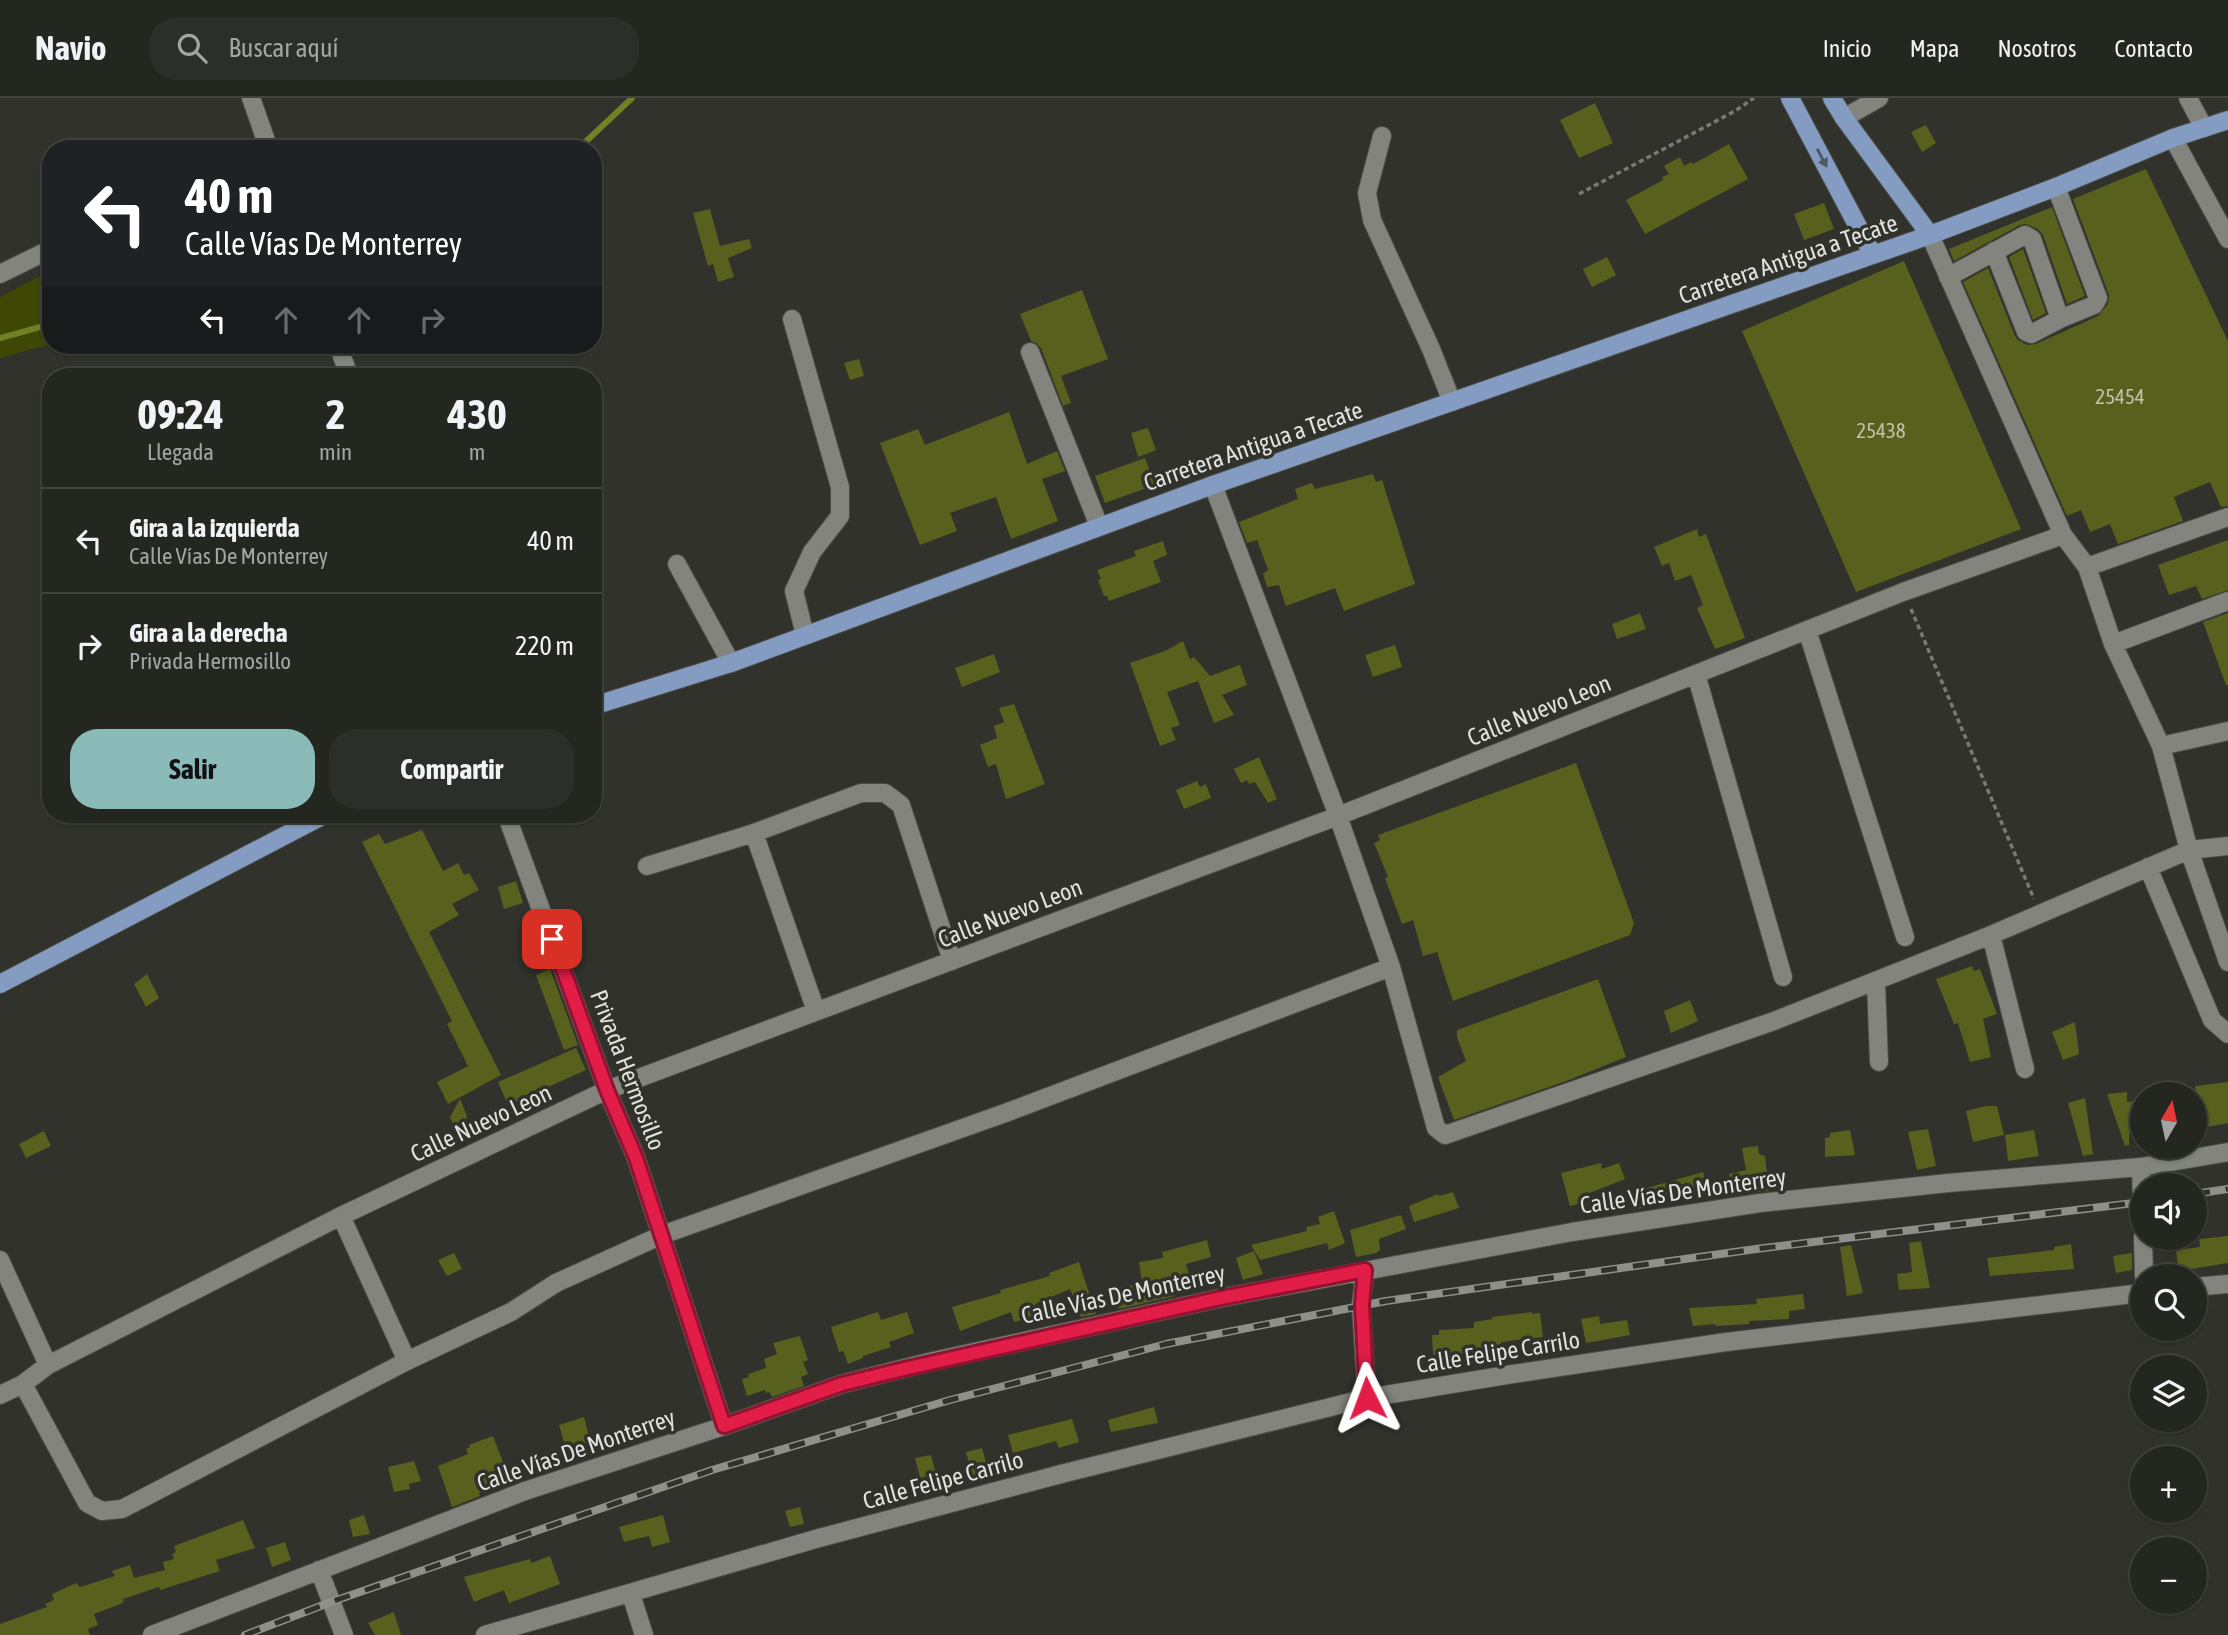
<!DOCTYPE html>
<html lang="es">
<head>
<meta charset="utf-8">
<style>
	body { margin:0; font-family:"Asap Condensed",sans-serif; background:#2c2e29; color:#f1f3f6; height:100vh; display:flex; flex-direction:column; font-size:26px; white-space:nowrap }
	* { box-sizing:border-box; margin:0 }
	p { font-size:23px; color:#a3a5a5 }
	.icon { flex:none; width:38px; height:38px; fill:none; stroke:currentColor; stroke-width:2; stroke-linecap:round; stroke-linejoin:round }
	.map { position:relative; flex:1; overflow:hidden }
	.panel { position:absolute; left:42px; top:270px; width:560px; height:455px; display:flex; flex-direction:column; background:#242620; border-radius:28px; box-shadow:0 2px 5px #0004,0 0 0 2px #41433e }
	.panel>* { flex:none }
	.guide { position:absolute; left:42px; top:42px; width:560px; height:214px; border-radius:28px; box-shadow:0 2px 5px #0004,0 0 0 2px #41433e; background:#202124; color:#fff; overflow:hidden }
	.needle { width:46px; rotate:9deg }
	.controls { position:absolute; left:2130px; top:984px; display:grid; gap:14px }
	.controls a { display:grid; place-items:center; width:77px; height:77px; border-radius:50%; background:#242620; box-shadow:0 2px 5px #0004,0 0 0 2px #41433e; font-size:35px }
	.pin { position:absolute; display:grid; place-items:center; width:60px; height:60px; color:#fff; margin:-30px; border-radius:14px; box-shadow:0 4px 10px #0006 }
	.me { position:absolute; width:77px; margin:-38px; rotate:357deg; stroke-linejoin:round; filter:drop-shadow(0 0 5px #0008) }
	.turn { display:flex; align-items:center; gap:24px; height:147px; padding:0 28px; font-size:32px }
	.turn .icon { width:91px; height:91px; stroke-width:2.5 }
	.turn b { display:block; font-size:49px; line-height:60px }
	.lanes { display:flex; align-items:center; height:66px; padding:0 28px; background:#0003; justify-content:center; gap:35px; direction:ltr }
	.lanes .off { opacity:.35 }
	.eta { display:flex; justify-content:space-evenly; align-items:center; height:119px; text-align:center }
	.eta b { font-size:42px; font-weight:700; line-height:49px }
	.primary-button { display:flex; gap:14px; margin-top:auto; padding:14px 28px }
	.primary-button a { flex:1; height:80px; border-radius:28px; background:#8bbbb9; color:#111; font-size:28px; font-weight:700; line-height:80px; text-align:center }
	.primary-button a+a { background:#2c2e29; color:#f1f3f6 }
	ul { padding:0; list-style:none }
	li { display:flex; align-items:center; gap:21px; height:105px; padding:0 28px; border-top:2px solid #41433e }
	li div { flex:1 }
	li b { display:block; font-size:26px }
	li em { font-style:normal }
	header { display:flex; align-items:center; gap:42px; box-sizing:border-box; height:98px; padding:0 35px; background:#242620; border-bottom:2px solid #41433e }
	header strong { font-size:33px }
	nav { display:flex; gap:38px; margin-inline-start:auto; font-size:24px }
	.search { width:490px; height:63px; background:#2c2e29; display:flex; align-items:center; gap:18px; box-sizing:border-box; padding:0 24px; border-radius:28px; color:#a3a5a5; font-size:26px }
	.map>svg:first-child { display:block }
</style>
</head>
<body>
<header>
<strong>Navio</strong>
<div class="search"><svg class="icon" aria-label="search" viewBox="0 0 24 24"><circle cx="10" cy="10" r="6"/><path d="M15 15l6 6"/></svg>Buscar aquí</div>
<nav><a>Inicio</a><a>Mapa</a><a>Nosotros</a><a>Contacto</a></nav>
</header>
<div class="map">
<svg width="2228" height="1537" viewBox="0 0 2228 1537">
	<rect width="100%" height="100%" fill="#30322b"/>
	<path fill="#3e4704" d="M51,172V246L0,260V199Z"/>
	<g fill="none" stroke-linecap="round" stroke-linejoin="round">
		<path stroke="#727f24" stroke-width="6" d="M578,51L632,0
			M0,240L51,226"/>
	</g>
	<path fill="#57611d" d="M1595,5L1613,45L1579,60L1560,22Z
		M1926,27L1936,45L1922,54L1911,34Z
		M1729,46L1748,81L1645,136L1626,102L1663,82L1662,79L1669,76L1664,68L1680,59L1684,68L1691,64L1693,66Z
		M2146,71L2228,243V408L2221,409L2210,384L2174,399L2183,423L2118,446L2110,426L2090,434L2081,412L2067,418L1963,184L1988,170L2015,238L2018,242L2027,247L2036,246L2098,218L2108,206L2109,197L2073,101Z
		M1824,105L1834,131L1804,142L1794,116Z
		M2052,109L2085,198L2067,206L2043,137L2038,131L2026,126L2020,127L1954,163L1949,151Z
		M710,111L720,148L749,141L752,150L728,160L734,179L718,184L713,166L708,168L693,115Z
		M2023,151L2046,215L2033,222L2009,159Z
		M1607,159L1616,177L1592,189L1583,171Z
		M1904,163L2021,431L1856,494L1742,233Z
		M1082,192L1108,261L1061,278L1071,305L1063,308L1041,250L1036,245L1031,243L1020,216Z
		M859,261L864,278L850,282L844,265Z
		M1009,314L1027,366L1057,353L1065,373L1042,381L1058,423L1011,441L996,399L950,415L957,433L920,447L880,345L918,331L925,347Z
		M1148,330L1156,352L1138,359L1131,335Z
		M1145,360L1155,387L1105,405L1095,378Z
		M1373,376L1376,384L1382,382L1415,486L1344,513L1335,490L1286,508L1279,487L1267,489L1263,476L1268,472L1257,442L1247,445L1239,424L1298,401L1295,391L1312,385L1315,391Z
		M1697,431L1699,439L1706,436L1745,540L1715,551L1697,510L1703,507L1691,477L1675,483L1669,465L1662,468L1654,449Z
		M2228,442V492L2202,501L2196,488L2169,497L2158,467Z
		M1163,443L1167,457L1153,463L1161,484L1109,503L1107,498H1104L1098,482L1101,481L1097,472L1136,458L1134,453Z
		M1640,515L1646,531L1617,541L1612,526Z
		M2228,515V587H2226L2203,524Z
		M1183,543L1191,564L1190,561L1194,559L1210,578L1240,567L1247,587L1222,597L1234,617L1214,625L1198,583L1167,594L1180,627L1171,630L1176,642L1160,648L1130,565L1165,553Z
		M1395,547L1402,569L1373,579L1365,557Z
		M994,556L1000,574L962,589L955,570Z
		M1014,606L1045,686L1006,701L996,666L988,669L980,647L997,640L994,628L1004,624L999,610Z
		M1259,659L1277,701L1268,705L1255,684L1249,686L1247,682L1241,685L1234,671Z
		M1576,665L1634,825L1630,837L1453,903L1437,854L1423,858L1413,822L1402,826L1385,780L1388,779L1374,745L1380,742L1378,737Z
		M1197,683L1200,689L1206,686L1211,700L1184,711L1176,692Z
		M422,732L443,773L458,765L464,777L469,775L479,792L452,806L459,817L429,834L501,977L448,1006L437,984L468,968L447,926L452,923L362,744L379,736L385,746Z
		M516,783L523,805L504,811L498,789Z
		M1972,868L1974,873L1980,871L1997,916L1983,921L1991,959L1970,964L1958,925L1954,926L1936,881Z
		M550,871L578,947L564,952L536,877Z
		M147,876L159,900L146,909L134,886Z
		M1598,881L1626,959L1569,982L1454,1022L1438,979L1466,963L1457,939V932Z
		M1690,902L1698,923L1671,935L1664,913Z
		M2075,924L2079,956L2063,962L2052,934Z
		M576,950L586,972L508,1007L498,984Z
		M2228,984V1025L2201,1030L2195,988Z
		M2127,994V1004L2142,1002V1022L2134,1025L2137,1033L2129,1035V1047L2125,1048L2107,996Z
		M2085,1000L2093,1056L2083,1058L2068,1005Z
		M460,1001L467,1018L463,1027L453,1026L450,1019Z
		M1986,1008H1997L2004,1037L1973,1044L1966,1013Z
		M1928,1031L1936,1068L1917,1072L1908,1034Z
		M1850,1032L1855,1057L1825,1059V1040L1830,1039V1035Z
		M2034,1032L2039,1058L2008,1063L2005,1037Z
		M44,1033L51,1048L26,1060L19,1046Z
		M1758,1048L1759,1056L1765,1058L1769,1093L1750,1095L1749,1091L1732,1094L1729,1076L1746,1072L1742,1050Z
		M1601,1065L1602,1071L1619,1065L1625,1081L1587,1096L1589,1103L1570,1108L1561,1075Z
		M1703,1074L1708,1093L1634,1112L1629,1095Z
		M1453,1094L1459,1110L1414,1124L1409,1108L1438,1096L1439,1098Z
		M1334,1113L1345,1145L1329,1152L1327,1145L1260,1162L1251,1147L1307,1133L1306,1129L1320,1126L1318,1119Z
		M1401,1117L1406,1131L1379,1141L1380,1152L1376,1155L1356,1159L1350,1132Z
		M2228,1138V1165L2179,1173L2176,1152L2200,1149L2199,1141Z
		M1207,1142L1211,1159L1186,1166L1192,1186L1173,1193L1175,1198L1119,1211L1114,1191L1142,1185L1139,1164L1163,1160L1162,1154Z
		M1921,1143L1930,1190L1899,1192L1897,1176L1912,1174L1909,1145Z
		M2071,1146L2074,1171L1990,1178L1987,1160L2054,1152V1149Z
		M1851,1147L1863,1195L1847,1198L1840,1149Z
		M1254,1153L1263,1176L1243,1182L1236,1160Z
		M454,1155L462,1171L447,1178L438,1162Z
		M2132,1155V1172L2116,1175L2113,1158Z
		M1079,1164L1096,1216L1081,1219L1070,1191L1035,1206L1039,1217L1014,1224L1011,1214L960,1233L952,1209L1001,1195L1000,1192L1050,1178L1049,1175Z
		M1803,1196L1805,1211L1789,1213V1221L1749,1223V1226L1716,1228L1715,1226L1693,1228L1689,1210L1757,1206L1756,1201Z
		M878,1214L881,1222L907,1214L914,1235L889,1244L891,1249L863,1258V1260L848,1266L843,1253L839,1254L831,1229Z
		M1532,1214V1216L1540,1215L1543,1239L1501,1244L1502,1249L1490,1251V1253L1450,1257V1267L1434,1270L1432,1237H1439V1232L1474,1230V1224L1493,1221L1492,1219Z
		M1599,1218L1600,1226L1627,1222L1630,1237L1586,1245L1581,1221Z
		M800,1238L808,1262L803,1264L808,1276L801,1279L804,1288L772,1299L770,1294L766,1295L765,1292L747,1298L742,1281L749,1279L748,1276L766,1270L764,1261L777,1256L773,1245Z
		M1154,1309L1158,1325L1111,1334L1108,1322Z
		M584,1319L592,1349L568,1357L559,1327Z
		M1072,1321L1079,1344L1059,1350L1056,1343L1013,1355L1008,1337Z
		M493,1338L503,1364L506,1363L513,1383L479,1395L480,1398L452,1409L438,1368L468,1356L466,1351L470,1349L469,1347Z
		M982,1350L989,1375L973,1380L966,1354Z
		M931,1357L937,1379L921,1383L915,1360Z
		M414,1363L421,1383L409,1386L410,1391L394,1394L388,1369Z
		M800,1409L804,1426L790,1429L785,1413Z
		M364,1417L370,1436L353,1439L349,1422Z
		M663,1417L670,1444L652,1449L649,1438L624,1444L619,1429Z
		M243,1422L255,1450L216,1462L220,1473L160,1492L159,1489L123,1501L124,1504L120,1506L94,1516L98,1527L88,1531L90,1537H0V1526L47,1509L45,1506L54,1502L52,1496L76,1485L80,1489L115,1478L112,1473L130,1467L134,1480L165,1472L163,1464L174,1461L172,1456L176,1454L174,1448Z
		M285,1444L291,1462L272,1469L266,1450Z
		M550,1458L560,1486L509,1505L504,1492L474,1504L464,1479L530,1461L531,1465Z
		M394,1514L401,1537H375L368,1525Z"/>
	<g fill="none" stroke-linecap="round" stroke-linejoin="round">
		<g stroke="#4c4d49" stroke-width="20">
			<path id="minor" d="M251,0L269,51
				M2188,0L2204,30
				M1844,20L1879,0
				M1382,38L1367,95L1372,122L1431,251L1452,304
				M2173,40L2228,141
				M1930,137L2063,437L2087,469L2113,546L2161,648L2189,752L2228,864
				M1994,153L2026,234L2031,236L2060,221
				M0,176L51,151
				M1948,179L2025,137L2032,141L2060,221L2094,207L2098,200L2056,89
				M792,221L840,389V418L812,454L794,493L805,537
				M338,247L349,278
				M1030,254L1099,428
				M1213,387L1338,718L1391,869L1436,1030L1445,1037L1774,923L1991,837L2189,752L2228,748
				M677,466L731,565
				M2087,469L2228,419
				M1807,532L1905,839
				M2113,546L2228,503
				M1696,576L1783,879
				M2161,648L2228,633
				M506,716L607,992L636,1060L724,1328
				M754,735L816,913
				M647,768L754,735L861,695H885L901,707L952,863
				M2148,769L2212,922L2228,936
				M1991,837L2025,971
				M1876,884L1879,964
				M2141,1069L2142,1105
				M341,1118L407,1263L511,1214L556,1185L662,1137L1008,1014L1391,869
				M2143,1139L2144,1178
				M0,1162L48,1267
				M1365,1173L1361,1207L1367,1300
				M2194,1189L2228,1186
				M23,1286L87,1405L102,1413L122,1411L407,1263
				M0,1297L23,1286L48,1267L341,1118L607,992L1338,718L1903,494L2063,437
				M319,1472L344,1537
				M631,1496L644,1537
				M152,1537L525,1393L724,1328L842,1286L929,1264L1221,1200L1572,1134L1760,1105L1948,1085L2141,1069L2228,1054
				M485,1537L819,1440L1065,1375L1367,1300L1513,1276L1726,1244L2142,1195"/>
		</g>
		<g stroke="#4c4d49" stroke-width="20">
			<path id="major" d="M1790,0L1873,157
				M1832,0L1844,20L1930,137
				M593,608L731,565L1213,387L1930,137L2056,89L2173,40L2228,22
				M0,886L326,716"/>
		</g>
		<path stroke="#787a74" stroke-width="3.5" stroke-dasharray="5 3.5" stroke-linecap="butt" d="M1579,96L1735,13L1754,0
			M1911,511L2034,801"/>
		<use href="#minor" stroke="#82847d" stroke-width="18"/>
		<use href="#major" stroke="#849cc1" stroke-width="18"/>
		<g stroke="#8f908b" stroke-width="8">
			<path id="rail" d="M2194,1096L2228,1091
				M245,1537L331,1504L712,1372L950,1302L1166,1246L1386,1203L1756,1151L2142,1104"/>
		</g>
		<use href="#rail" stroke="#30322b" stroke-width="5" stroke-dasharray="16" stroke-linecap="butt"/>
	</g>
	<defs><path id="oneway-solid" d="M-6-.8H1V-3.2L6.5 0L1 3.2V.8H-6Z" transform="scale(1.75)"/></defs>
	<use fill="#4d5760" href="#oneway-solid" transform="translate(1822 60) rotate(62)"/>
	<g fill="none" stroke-linecap="round" stroke-linejoin="round">
		<g stroke="#92132f" stroke-width="18">
			<path id="route" d="M552,841L607,992L636,1060L724,1328L842,1286L908,1270L1221,1200L1365,1172L1362,1207L1367,1300"/>
		</g>
		<use href="#route" stroke="#e11d48" stroke-width="12"/>
	</g>
	<g text-anchor="middle" dominant-baseline="central" stroke-width="7" stroke-linejoin="round" paint-order="stroke">
		<g font-size="21" fill="#bec2ae">
			<text x="2120" y="298">25454</text>
			<text x="1881" y="332">25438</text>
		</g>
		<g font-size="24" fill="#e1e2de" stroke="#30322b">
			<text transform="translate(1788 161) rotate(-19)">Carretera Antigua a Tecate</text>
			<text transform="translate(1253 348) rotate(-19)">Carretera Antigua a Tecate</text>
			<text transform="translate(1539 612) rotate(-22)">Calle Nuevo Leon</text>
			<text transform="translate(1010 815) rotate(-21)">Calle Nuevo Leon</text>
			<text transform="translate(628 972) rotate(69)">Privada Hermosillo</text>
			<text transform="translate(481 1025) rotate(-25)">Calle Nuevo Leon</text>
			<text transform="translate(1683 1093) rotate(-8)">Calle Vías De Monterrey</text>
			<text transform="translate(1123 1196) rotate(-12)">Calle Vías De Monterrey</text>
			<text transform="translate(1498 1254) rotate(-9)">Calle Felipe Carrilo</text>
			<text transform="translate(576 1352) rotate(-19)">Calle Vías De Monterrey</text>
			<text transform="translate(943 1382) rotate(-15)">Calle Felipe Carrilo</text>
		</g>
	</g>
</svg>
<div class="controls">
<a><svg class="needle" viewBox="-14 -14 28 28"><path d="M0-13l5 13h-10z" fill="#e53935"/><path d="M0 13l5-13h-10z" fill="#a3a5a5"/></svg></a>
<a><svg class="icon" aria-label="sound" viewBox="0 0 24 24"><path d="M4 9h4l5-4v14l-5-4H4zM17 9q2 3 0 6"/></svg></a>
<a><svg class="icon" aria-label="search" viewBox="0 0 24 24"><circle cx="10" cy="10" r="6"/><path d="M15 15l6 6"/></svg></a>
<a><svg class="icon" aria-label="layers" viewBox="0 0 24 24"><path d="M12 4l9 5-9 5-9-5zM3 14l9 5 9-5"/></svg></a>
<a>+</a>
<a>−</a>
</div>
<div class="pin" style="left:552px;top:841px;background:#d93025"><svg class="icon" aria-label="arrive" viewBox="0 0 24 24"><path d="M6 21V4h12l-3 4 3 4H6"/></svg></div>
<svg class="me" style="left:1367px;top:1300px" viewBox="-20 -20 40 40"><path d="M0-17L14 15 0 8-14 15z" fill="#e11d48" stroke="#fff" stroke-width="4"/></svg>
<div class="guide">
<div class="turn"><svg class="icon" aria-label="left" viewBox="0 0 24 24"><path d="M17 20v-9H6M10 6l-5 5 5 5"/></svg><div><b>40 m</b>Calle Vías De Monterrey</div></div>
<div class="lanes"><svg class="icon" aria-label="left" viewBox="0 0 24 24"><path d="M17 20v-9H6M10 6l-5 5 5 5"/></svg><svg class="icon off" aria-label="ahead" viewBox="0 0 24 24"><path d="M12 20V5M6 11l6-6 6 6"/></svg><svg class="icon off" aria-label="ahead" viewBox="0 0 24 24"><path d="M12 20V5M6 11l6-6 6 6"/></svg><svg class="icon off" aria-label="right" viewBox="0 0 24 24"><path d="M7 20v-9h11M14 6l5 5-5 5"/></svg></div>
</div>
<section class="panel">
<div class="eta">
<div><b>09:24</b><p>Llegada</p></div>
<div><b>2</b><p>min</p></div>
<div><b>430</b><p>m</p></div>
</div>
<ul>
<li><svg class="icon" aria-label="left" viewBox="0 0 24 24"><path d="M17 20v-9H6M10 6l-5 5 5 5"/></svg><div><b>Gira a la izquierda</b><p>Calle Vías De Monterrey</p></div><em>40 m</em></li>
<li><svg class="icon" aria-label="right" viewBox="0 0 24 24"><path d="M7 20v-9h11M14 6l5 5-5 5"/></svg><div><b>Gira a la derecha</b><p>Privada Hermosillo</p></div><em>220 m</em></li>
</ul>
<div class="primary-button"><a>Salir</a><a>Compartir</a></div>
</section>
</div>
</body>
</html>
